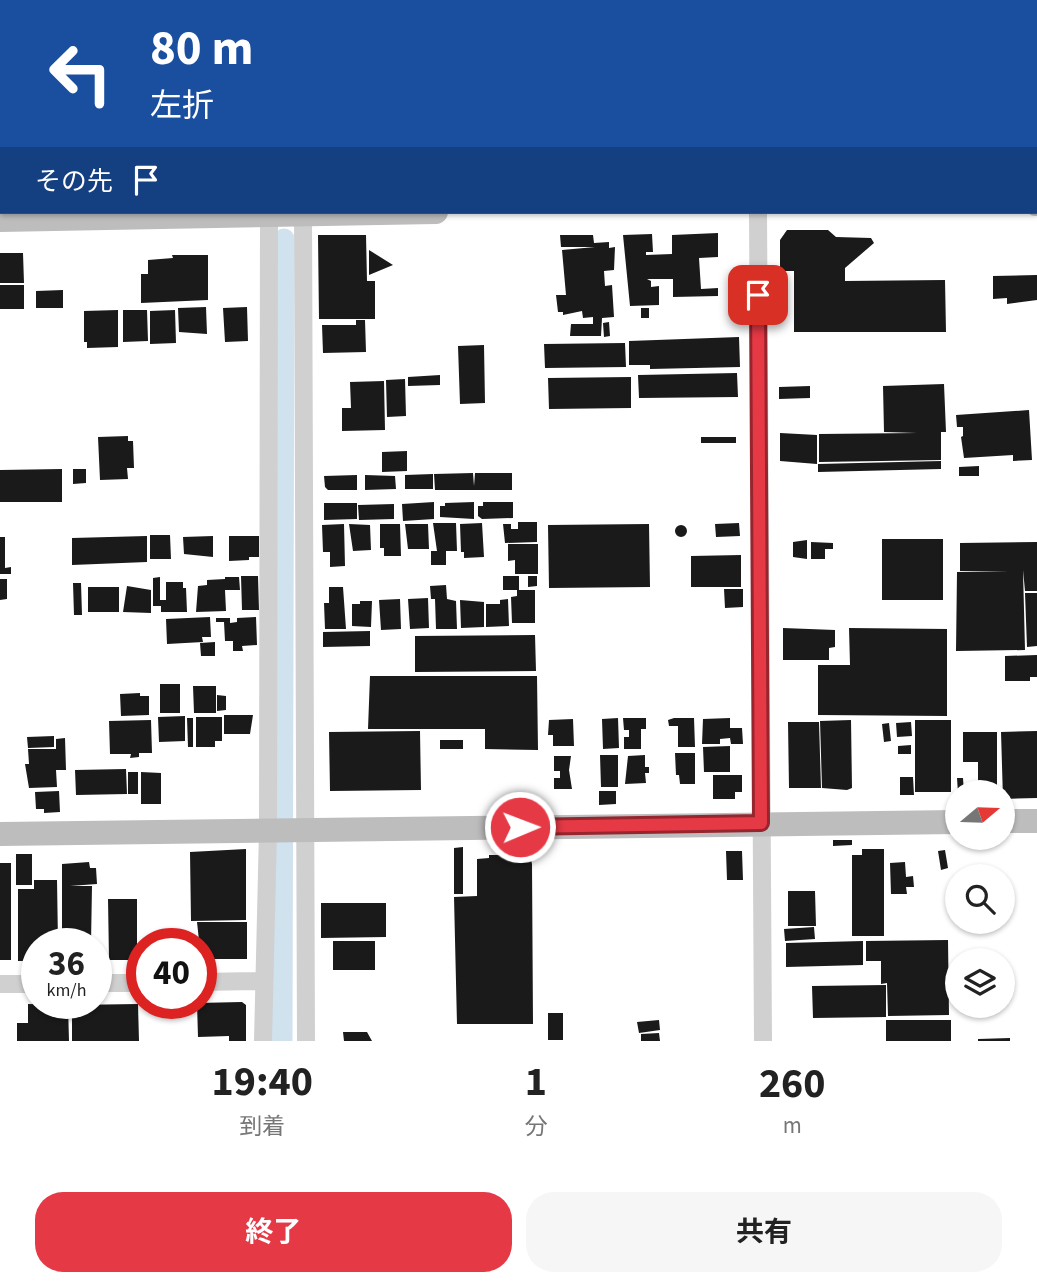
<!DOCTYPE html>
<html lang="ja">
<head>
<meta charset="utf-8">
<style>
	body { margin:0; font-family:"Source Sans 3","Noto Sans JP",sans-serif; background:#f6f6f6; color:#222; height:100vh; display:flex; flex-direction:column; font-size:26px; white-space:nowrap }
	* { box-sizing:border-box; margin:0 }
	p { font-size:23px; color:#767676 }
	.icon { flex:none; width:38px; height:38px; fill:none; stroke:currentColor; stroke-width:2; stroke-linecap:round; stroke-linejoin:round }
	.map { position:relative; height:1041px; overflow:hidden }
	.sheet { display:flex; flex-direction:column; background:#fff; flex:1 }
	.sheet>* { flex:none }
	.hud { position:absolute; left:0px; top:0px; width:1038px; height:214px; box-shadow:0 2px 5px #0004; background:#1a4fa0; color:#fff; overflow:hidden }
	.needle { width:46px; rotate:71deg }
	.controls { position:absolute; left:945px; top:780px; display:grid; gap:14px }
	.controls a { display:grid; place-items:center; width:70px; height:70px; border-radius:50%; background:#fff; box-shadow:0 2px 5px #0004; font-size:35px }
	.speed { position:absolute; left:21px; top:928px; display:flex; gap:14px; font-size:35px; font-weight:700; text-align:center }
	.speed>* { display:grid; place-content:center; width:91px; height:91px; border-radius:50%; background:#fff; box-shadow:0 2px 5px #0004; line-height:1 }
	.speed small { font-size:18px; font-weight:400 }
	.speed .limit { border:10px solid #d22; background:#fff; color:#111 }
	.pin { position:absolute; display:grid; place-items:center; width:60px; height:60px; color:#fff; margin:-30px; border-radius:14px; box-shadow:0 4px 10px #0006 }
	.me { position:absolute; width:77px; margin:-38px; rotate:89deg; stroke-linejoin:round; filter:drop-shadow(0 0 5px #0008) }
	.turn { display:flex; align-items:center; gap:24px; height:147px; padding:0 35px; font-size:32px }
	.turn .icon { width:91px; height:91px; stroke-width:2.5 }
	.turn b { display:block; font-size:49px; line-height:60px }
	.then { display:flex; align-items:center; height:66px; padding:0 35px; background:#0003; gap:14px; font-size:26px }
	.eta { display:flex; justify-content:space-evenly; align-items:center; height:119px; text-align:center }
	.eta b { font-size:42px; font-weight:700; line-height:49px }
	.action { display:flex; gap:14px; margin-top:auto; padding:14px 35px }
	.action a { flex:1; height:80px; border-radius:28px; background:#e63946; color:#fff; font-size:28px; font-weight:700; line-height:80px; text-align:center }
	.action a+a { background:#f6f6f6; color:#222 }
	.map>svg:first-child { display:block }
</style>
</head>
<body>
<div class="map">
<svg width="1037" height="1041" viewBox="0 0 1037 1041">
	<rect width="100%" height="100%" fill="#fff"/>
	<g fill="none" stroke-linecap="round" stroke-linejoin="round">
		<path stroke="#cfe2ee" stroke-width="21" d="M282,1041L284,239"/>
	</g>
	<path fill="#1a1a1a" d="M787,230H828L836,237L871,238L874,243L845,268V281L945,280L946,332H794V271H780V240Z
		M718,233V257L699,258L701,289L718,288V296L673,297V279H647L651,281V287L659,286V305L630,306L623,235L652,234L653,252H646V255L672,254V235Z
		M318,235H366L367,281H375V319H319Z
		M560,235H593L594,243L609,242V248L615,247L614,270L604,271L605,286L612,285L614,317L602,318L601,336H570L571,324H593V317L583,318L582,311L563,315V312H558L556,295H566L562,250L595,247H561Z
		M369,250L393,265L369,275Z
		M0,253H23L24,283H0Z
		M172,255H208V300L141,303V274H148V260L173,258Z
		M1037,275V300L1007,304V298L993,299V276Z
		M0,285H24V309H0Z
		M63,290V308H36V291Z
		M206,307L207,334L179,332L178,308Z
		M247,307L248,341L225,342L223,308Z
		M641,308H649V318H641Z
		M118,310V347L87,348V342H84V311Z
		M123,310H147L148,341L123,342Z
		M175,310L176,343L150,344V311Z
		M356,320H365L366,352L323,353L322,325H356Z
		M609,322L610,336L604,337L603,323Z
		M739,337L740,367L650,369V365H629V341Z
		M625,343L626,367L545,368L544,344Z
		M484,345L485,403L460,404L458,346Z
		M737,373L738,397L639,398L638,375Z
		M440,375V385L408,386V377Z
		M631,377V408L549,409L548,378Z
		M405,379L406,416L387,417L386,380Z
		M384,381L385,430L342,431V408H351L350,382Z
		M944,384L946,432H941V460L819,462V434L917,433L884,432L883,386Z
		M810,386V398L779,399V387Z
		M1029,410L1032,460L1013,461V455L964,458L961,437L963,436V427H957L956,415Z
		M780,433L817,435V464L780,461Z
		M128,436V441H133L134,468H127L128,479L100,480L98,437Z
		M701,437H736V443H701Z
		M407,451V471L382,472V452Z
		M941,461V469L818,472V464Z
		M979,466V476H959V467Z
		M62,469V502H0V470Z
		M73,469H86V483L73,484Z
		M473,473L474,486L475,473H512V490H435L434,474Z
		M433,474V489H405V475Z
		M357,475V490H328L325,487L324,476Z
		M365,475L395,476L396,489L365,490Z
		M434,502V519L403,521L402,504Z
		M474,502V519L440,517V506H445V503Z
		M483,502H513V518L482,519L478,516V506H483Z
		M324,503H357V519L324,520Z
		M394,504V519L359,520L358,505Z
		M518,522H537V542L505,543L503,524H511V529H518Z
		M433,523H456L457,551H446V565H431V551H437Z
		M482,523L484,557L464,558V552H461L460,524Z
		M739,523L740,536L716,537L715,524Z
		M344,524L345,566L330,567V552H323L322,525Z
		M349,524L370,525L371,550L353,551Z
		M380,524H400L401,556H384V548H380Z
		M405,524H428L429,549H408Z
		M649,524L650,587L549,588L548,525Z
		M675 531a6 6 0 1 1 12 0a6 6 0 1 1-12 0Z
		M150,535H170L171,559H150Z
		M147,536V562L72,565V538Z
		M213,536V557L184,554L183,537Z
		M229,536H259V557H249V560L229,561Z
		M0,537H5V568L11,567V574H0Z
		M882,539H943V600H882Z
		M807,540V559L793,557V542Z
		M811,542L833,543V549H825V559H811Z
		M1037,542V591H1025L1023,570L1025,650L956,651L957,572L1009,571H960V543Z
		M508,544H538V574H515V560L508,561Z
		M741,555V587H691V556Z
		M241,576H258L259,610H242Z
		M503,576H519V590H535V623H512L511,597L517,596V590H503Z
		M528,576H537V586L528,587Z
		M160,577V600H166V582H183V588H186L187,612H161V606H153V578Z
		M225,577H239L240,590H225L226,611L196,612L198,586L207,585V580L225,579Z
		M0,579H7V599L0,600Z
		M73,583H81L82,615H74Z
		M446,585L447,599L456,601L457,629H436L435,599H431L430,586Z
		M127,586L151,590V613L123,612Z
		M88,587H119V612H88Z
		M329,587H343L346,629H325L324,603H329Z
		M724,589H743V607L725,608Z
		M1025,593H1037V646L1027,647Z
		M428,598L429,628L410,629L408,599Z
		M400,599L401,629L381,630L379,600Z
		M508,599L509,626L486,627V604H500V600Z
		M460,600L484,602V627L461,628Z
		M360,601H372L371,627L352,626V604H360Z
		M210,617L211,637H202L203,642L167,644L166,619Z
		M256,617L257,645L242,646L243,651H233V641H225L224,622H216V618H230V623L237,622V618Z
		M783,628L835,630V647L829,648V660H783Z
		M849,628L947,629V716L818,715V665H850Z
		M370,631V646L323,647V632Z
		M535,635L536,671L415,672V636Z
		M215,642V656H201L200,643Z
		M1037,655V677H1030V681H1005V656Z
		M370,676H537L538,750L485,749V729H368Z
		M160,684H180V713H160Z
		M193,686H216V713H194Z
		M140,693V696H149V715L121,716L120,694Z
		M217,695L226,696V710L217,711Z
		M224,715H253L250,734H224Z
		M185,716V741L159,742L158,717Z
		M196,717H222V741H215V747H196Z
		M187,718H193V747H188Z
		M618,718L619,748L603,749L602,719Z
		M623,718H646V729H641V749H624V737H629V730H624Z
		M674,718H694L695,747H678V726H669L668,720Z
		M730,718V728H742L743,744H731L730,738L720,739V744H702L703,719Z
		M573,719L574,746H553V735H548L549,720Z
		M151,720L152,753H139V757L130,758L131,754H110L109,721Z
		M851,720L852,788L847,790L822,788L820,721Z
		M915,720H951V792H915Z
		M788,722H819L821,788H789Z
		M911,722L912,736L897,737L896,723Z
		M889,723L891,741L884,742L882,724Z
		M420,731L421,790L330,791L329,732Z
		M1037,731V798L1003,799L1001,732Z
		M963,732H997V793H978V762H963Z
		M54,736V747L28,748L27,737Z
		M65,738L66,770H56L57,787L29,788L25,764H29L28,749H56V739Z
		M440,740H463V749H440Z
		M911,745V754H898V746Z
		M730,746V772H704L703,747Z
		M675,753H695V784H680L679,775H676Z
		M600,755H618V787H601Z
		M645,755V767H649V773H645L646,783L625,784L628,756Z
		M554,756H571L569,770L572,789H554V778H560V771H554Z
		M126,769L127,794L76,795L75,770Z
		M128,772H138V794H128Z
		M141,772L161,773V804H141Z
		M713,775H742V792H735V799H713Z
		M900,777H913L914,795H900Z
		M957,778H963L964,793H958Z
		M59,791L60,812L44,813V809H36L35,792Z
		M599,791H616V804L599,805Z
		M833,840H852V845L833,846Z
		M463,847V894H454V848Z
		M246,849V920L191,921L190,852Z
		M862,849H884V936H852V855H862Z
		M945,850L948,868L941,870L938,851Z
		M726,851H742L743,880H727Z
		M16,854H32V885H16Z
		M489,855H530L532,864L533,1024H457L454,897L477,896V859L489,858Z
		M89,862L90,868H96L97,884L70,886H92L91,943H66L62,941V864Z
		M905,862L906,877L913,876L914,887H906L907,894H891L890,863Z
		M0,863H11V960H0Z
		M34,880H57L58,943H37V961H18V889H34Z
		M788,891H815L816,926H788Z
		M108,899H137V960H109Z
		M321,903H386V937L321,938Z
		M197,922H247V959H201Z
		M814,927L815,939L785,941L784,929Z
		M948,940L949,1015L888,1016L887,983L881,984V961H866V941Z
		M333,941H375V970H333Z
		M863,941V965L786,967V943Z
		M886,985V1017L813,1018L812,986Z
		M242,1002L246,1005V1041H229V1036L198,1037L197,1003Z
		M28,1004L68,1005L69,1041H17V1023H28Z
		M138,1004L139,1041H72V1005Z
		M548,1013H563V1040H548Z
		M659,1020L660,1030L639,1033L637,1022Z
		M886,1020H951V1041H886Z
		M343,1032H367L372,1041H344Z
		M659,1033L660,1041H641V1034Z
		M1010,1038V1041H978V1039Z"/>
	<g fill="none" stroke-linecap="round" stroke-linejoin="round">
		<path stroke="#d0d0d0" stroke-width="18" d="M466,0V2
			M183,2L302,0
			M0,4H2
			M303,212L306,1041
			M758,212L763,1041
			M201,982L263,981
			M96,983H142
			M0,984H37
			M263,1041L268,831L269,214"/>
		<path stroke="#bdbdbd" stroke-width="24" d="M852,0V2
			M1036,174H1037
			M0,187H2
			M1036,204H1037
			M0,220L436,212
			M1003,821H1037
			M0,834L957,822"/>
	</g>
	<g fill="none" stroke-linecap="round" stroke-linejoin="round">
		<g stroke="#96252e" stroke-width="18">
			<path id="route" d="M520,827L761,823L758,295"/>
		</g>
		<use href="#route" stroke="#e63946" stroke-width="12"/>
	</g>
</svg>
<div class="controls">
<a><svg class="needle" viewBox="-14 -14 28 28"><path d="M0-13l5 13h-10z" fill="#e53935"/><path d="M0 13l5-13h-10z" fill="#767676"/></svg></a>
<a><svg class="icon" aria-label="search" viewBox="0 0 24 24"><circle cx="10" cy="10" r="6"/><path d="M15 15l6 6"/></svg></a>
<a><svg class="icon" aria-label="layers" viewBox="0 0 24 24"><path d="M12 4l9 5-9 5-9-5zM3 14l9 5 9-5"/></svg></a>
</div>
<div class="speed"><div>36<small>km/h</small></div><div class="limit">40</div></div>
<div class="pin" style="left:758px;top:295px;background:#d93025"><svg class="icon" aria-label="arrive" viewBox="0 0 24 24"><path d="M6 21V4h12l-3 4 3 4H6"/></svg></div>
<svg class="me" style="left:520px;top:827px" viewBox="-20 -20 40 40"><circle r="17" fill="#e63946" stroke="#fff" stroke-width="3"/><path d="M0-11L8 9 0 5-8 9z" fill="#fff"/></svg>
<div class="hud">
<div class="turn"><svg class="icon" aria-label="left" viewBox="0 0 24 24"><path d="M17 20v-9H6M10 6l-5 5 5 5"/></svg><div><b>80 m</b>左折</div></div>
<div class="then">その先<svg class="icon" aria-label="arrive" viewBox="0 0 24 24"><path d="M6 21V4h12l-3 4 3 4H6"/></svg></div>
</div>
</div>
<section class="sheet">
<div class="eta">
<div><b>19:40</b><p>到着</p></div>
<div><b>1</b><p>分</p></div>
<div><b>260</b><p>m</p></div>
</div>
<div class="action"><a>終了</a><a>共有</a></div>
</section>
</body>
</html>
